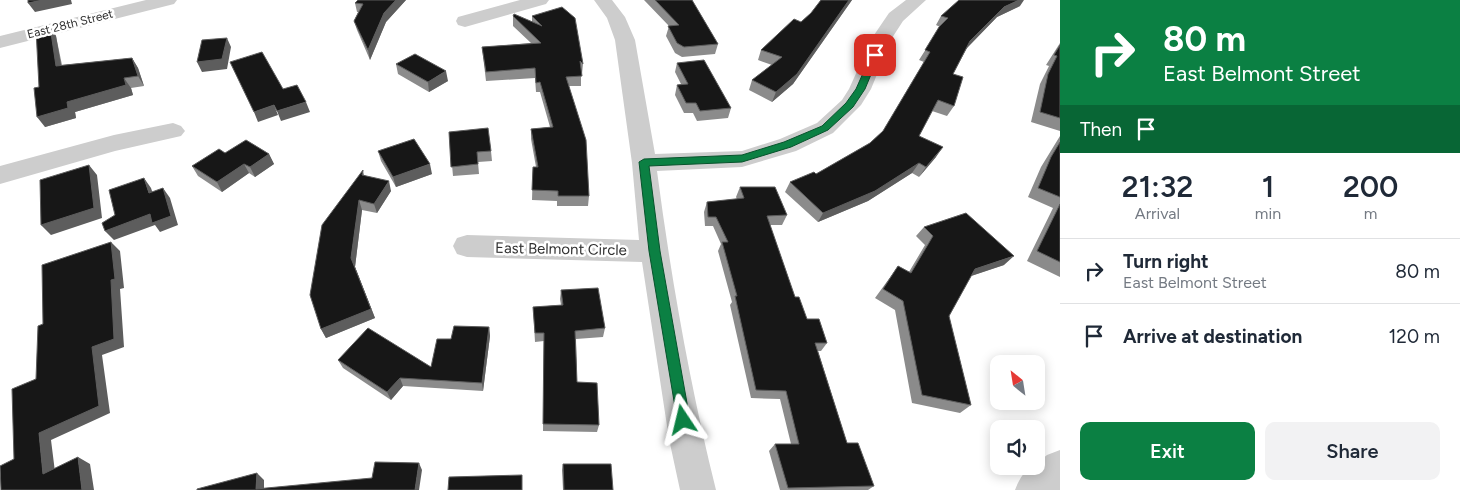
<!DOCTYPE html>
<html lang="en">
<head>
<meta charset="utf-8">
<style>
	body { margin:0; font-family:Figtree,sans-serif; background:#f2f2f3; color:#1f2937; height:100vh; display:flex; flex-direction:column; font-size:19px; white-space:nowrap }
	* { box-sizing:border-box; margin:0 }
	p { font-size:16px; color:#747a83 }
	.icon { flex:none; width:28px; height:28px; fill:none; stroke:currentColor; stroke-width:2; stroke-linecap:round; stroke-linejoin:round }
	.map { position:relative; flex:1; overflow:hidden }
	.side { display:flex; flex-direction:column; background:#fff; width:400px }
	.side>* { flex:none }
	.top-card { background:#0b8043; color:#fff; overflow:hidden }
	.needle { width:32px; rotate:330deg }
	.controls { position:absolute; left:990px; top:355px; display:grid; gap:10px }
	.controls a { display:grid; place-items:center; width:55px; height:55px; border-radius:10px; background:#fff; box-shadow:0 2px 12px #0003; font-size:25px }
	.pin { position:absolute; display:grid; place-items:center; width:42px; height:42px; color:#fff; margin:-21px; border-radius:10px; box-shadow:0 2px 8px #0006 }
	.me { position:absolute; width:55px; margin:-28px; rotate:350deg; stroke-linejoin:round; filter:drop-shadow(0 0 4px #0008) }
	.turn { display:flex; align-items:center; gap:18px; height:105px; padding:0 20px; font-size:22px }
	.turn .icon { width:65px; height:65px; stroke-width:2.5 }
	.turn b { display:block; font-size:35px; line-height:42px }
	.then { display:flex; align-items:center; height:48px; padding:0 20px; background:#0003; gap:10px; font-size:19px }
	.eta { display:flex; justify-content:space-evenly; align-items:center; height:85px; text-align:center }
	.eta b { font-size:30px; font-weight:600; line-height:35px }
	.button { display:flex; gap:10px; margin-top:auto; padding:10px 20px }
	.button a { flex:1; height:58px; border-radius:10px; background:#0b8043; color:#fff; font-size:20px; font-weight:600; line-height:58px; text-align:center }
	.button a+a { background:#f2f2f3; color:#1f2937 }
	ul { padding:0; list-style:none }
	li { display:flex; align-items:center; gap:15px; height:65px; padding:0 20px; border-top:1px solid #e0e1e3 }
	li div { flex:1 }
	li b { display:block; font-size:19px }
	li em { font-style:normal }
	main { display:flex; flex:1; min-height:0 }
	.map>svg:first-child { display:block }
</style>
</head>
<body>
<main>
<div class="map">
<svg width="1060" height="490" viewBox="0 0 1060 490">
	<rect width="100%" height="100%" fill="#fff"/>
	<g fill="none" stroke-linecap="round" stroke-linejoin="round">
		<path fill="#cdcdcd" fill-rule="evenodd" d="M146,0H177L174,4L0,48V36Z
			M520,0H549L546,4L465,27L458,25L456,21L458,17Z
			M594,0H612L625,17L635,40L655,154L742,151L780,139L817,123L842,100L849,89L872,38L889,13L906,0H926L903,21L892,38L871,89L861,105L833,133L796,151L742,167L657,171C671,278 690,385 716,490H680L669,439L642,262L467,257L457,254L453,246L457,238L467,235L639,240L632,163L615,40L607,18Z
			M173,123L181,126L185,131L181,136L115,151L0,184V166L114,135Z
			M1060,450V490H1015C1019,480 1024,469 1036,466V464L1047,455Z"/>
	</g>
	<path fill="#8b8b8b" d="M358,0H406L386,22L370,60L357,30L354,21L358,12H357L355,3Z
		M644,0H692L718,44L715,54L682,57L675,53L666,36L669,26Z
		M821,0H852L793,84L772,102L749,90L752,80L772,65L758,60L761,50L801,22L811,13Z
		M1020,6L997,17L967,48L953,74L954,106L947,116L932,111L919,136L936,157L919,177L912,173L868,201L818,222L785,192L790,182L816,174L870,143L883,131L924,62L919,60L940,27L936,25L941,16Z
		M513,16L532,22V16L583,64L582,74L581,73V86H569L589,196L588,206H557V201L532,200L533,167H536L531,139V129L550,127L540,92H536L535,78L486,81L483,56L482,47L531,43L513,26Z
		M50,26L56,36L62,65L132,58L138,68L144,86L131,88L133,95L75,112L76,118L45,127L39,87Z
		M1060,43V131L1031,122L1040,84L1049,66L1046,65Z
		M677,63L731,108L728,118L697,121L693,113H684L675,95L677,85L681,84L675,72Z
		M396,64L448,81L429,92L398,74Z
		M449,132L491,151L492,161L478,162L479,174L453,176Z
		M1060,136V277L1027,261L1053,208L1028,197L1041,167Z
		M378,151L432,174L396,187L381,161Z
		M225,153L269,154L274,164L255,177L249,173L222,192L198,176L192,166Z
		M363,170L364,175L391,191L377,213L362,210L355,267L375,318L326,338L321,329Z
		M740,187L787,215L782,225H770L795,297L807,319L827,343L821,351H818L847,443L874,486L868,490H780L769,451L775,444H791L780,399L751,398L730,305L732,302L718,251L721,244L713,226H705L704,212L707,202L737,199L736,197Z
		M924,227L1004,265L971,276L949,316L971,405L960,413L912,403L895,310L875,298L891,276L898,266L909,272L925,245L916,236Z
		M561,290L605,328L603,337L576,339L577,382L599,425L597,432L543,431L544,341L535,342L533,307L561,305L560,299Z
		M489,327L490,336L483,391L403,386L391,400L343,368L338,360L431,367L451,339Z
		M563,464L613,490H563L562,470Z"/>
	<path fill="#5d5d5d" d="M43,0H71L72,4L35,12L28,3Z
		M396,0H406L386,22L370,60L368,50L384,13Z
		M849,0H852L793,84L772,102L776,92Z
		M1019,0H1024L1020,6L997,17L964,51L970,41L1004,7Z
		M50,26L56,36L63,76L56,66Z
		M227,38L231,47L227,69L202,72L197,62Z
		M132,58L138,68L144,86L138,76Z
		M446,71L448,81L429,92L428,82Z
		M124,78L131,88L133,95L75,112L76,118L45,127L37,117L67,102Z
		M306,102L310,112L281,121L277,111Z
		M274,105L278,115L258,122L254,112Z
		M943,147L936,157L919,177L926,167Z
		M269,154L274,164L255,177L250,167Z
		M919,163L912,173L868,201L818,222L823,213Z
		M244,164L249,173L222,192L217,182Z
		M430,164L432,174L396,187L393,177Z
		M89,165L97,175L102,218L51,235L41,225Z
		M144,178L151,188L156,203L149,193Z
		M389,181L391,191L377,213L374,204Z
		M163,188L170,198L178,225L160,232L155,225L114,240L105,231Z
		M359,200L362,210L355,267L375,318L326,338L321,329L351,258Z
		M111,242L120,251L124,288L120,289L124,347L102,355L110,413L51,440L56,480L43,474L39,433L92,347L111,280Z
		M1014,256L1004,265L965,278L975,269Z
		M489,327L490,336L483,391L482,383Z
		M400,378L403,386L391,400L387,392Z
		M78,457L90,464L94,490H82Z
		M419,463L422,470L419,490H415Z
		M257,473L264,480V490L256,489Z"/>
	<path fill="#171717" stroke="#5d5d5d" d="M28,0H43L28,3Z
		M358,0H396L384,13L368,50L354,21L363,4L355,3Z
		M655,0H692L718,44L684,47L677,43L668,26L679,25Z
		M821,0H849L797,74L776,92L752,80L782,57L761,50L794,19L801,22L811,13Z
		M959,0H1019L1004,7L970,41L953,74L963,77L954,106L938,100L919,136L943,147L926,167L919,163L875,191L823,213L790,182L814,172L816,174L870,143L883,131L930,52L925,50L939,27L948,18L941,16Z
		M562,7L575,18L583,64L580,61L582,76L566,77L586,140L589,196H558V191L532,190L533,167H538L531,129L553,127L540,82L536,83L535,68L486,72L482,47L541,43L513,16L514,14L542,26L532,16Z
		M50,26L56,66L132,58L138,76L124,78L126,85L67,102L68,108L37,117L34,88L39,87L36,29Z
		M227,38L222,59L197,62L202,40Z
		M1060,45V118L1040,112L1048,74L1057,56L1054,55Z
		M262,52L283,89L297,85L306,102L277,111L274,105L254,112L230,62Z
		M415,54L446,71L428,82L396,64Z
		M704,60L731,108L700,111L696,103H686L677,85L688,84L677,63Z
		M488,128L491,151L477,152L478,164L451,167L449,132Z
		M414,139L430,164L393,177L378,151Z
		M246,140L269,154L250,167L244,164L217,182L192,166L219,149L225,153Z
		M1060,142V197L1038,188L1051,157Z
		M89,165L94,208L41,225L40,180Z
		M363,170L362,175L389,181L374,204L359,200L351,258L371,309L321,329L310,295L322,225Z
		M144,178L149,193L163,188L171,216L152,223L150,214L105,231L102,223L115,215L109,190Z
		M740,187H775L787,215L767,216L795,297H799L807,319H819L827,343H815L847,443H858L874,486L788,488L775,444H799L786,391L756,390L735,296H737L722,242H728L716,217H708L707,202L744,198Z
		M1060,204V262L1037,251Z
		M966,213L1014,256L975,269L949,316L971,405L922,395L903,301L883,289L898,266L911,273L933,236L924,227Z
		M111,242L115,279L111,280L114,339L92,347L99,406L39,433L43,474L78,457L82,490H1L0,466L14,459L12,389L36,379L38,326L43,324L42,265Z
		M598,288L605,328L575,331L577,382L597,383L599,425L543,424L544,333H535L533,307L563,305L561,290Z
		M454,326L489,327L482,383L400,378L387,392L338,360L368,328L431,367L437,339H451Z
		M375,462L419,463L415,490H197V489L257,473L256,489L372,478Z
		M563,464H611L613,490H564Z
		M522,475V490H448L449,477Z"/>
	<path fill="#0b8043" stroke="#07532c" d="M872,53L879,55L865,89L853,107L828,130L791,147L742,162L649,166L660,251L690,420L688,425L683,427L678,425L649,251L639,162L644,159L742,155L784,142L822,126L846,103L856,89Z"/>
	<g text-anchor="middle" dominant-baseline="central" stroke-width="5" stroke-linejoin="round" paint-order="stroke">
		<g font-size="12" fill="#303030" stroke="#fff">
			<text transform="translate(70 24) rotate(-14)">East 28th Street</text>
		</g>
		<g font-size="15" fill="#303030" stroke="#fff">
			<text transform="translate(561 249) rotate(1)">East Belmont Circle</text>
		</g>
	</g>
</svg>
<div class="controls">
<a><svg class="needle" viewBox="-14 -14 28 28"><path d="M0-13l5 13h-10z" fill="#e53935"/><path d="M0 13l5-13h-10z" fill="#747a83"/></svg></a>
<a><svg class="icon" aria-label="sound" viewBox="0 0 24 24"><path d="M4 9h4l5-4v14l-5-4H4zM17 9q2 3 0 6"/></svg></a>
</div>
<div class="pin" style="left:875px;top:55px;background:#d93025"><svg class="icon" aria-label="arrive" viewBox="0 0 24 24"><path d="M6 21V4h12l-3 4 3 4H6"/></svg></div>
<svg class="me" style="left:683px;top:420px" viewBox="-20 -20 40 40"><path d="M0-17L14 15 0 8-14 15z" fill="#0b8043" stroke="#fff" stroke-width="4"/></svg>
</div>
<section class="side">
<div class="top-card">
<div class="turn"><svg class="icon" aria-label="right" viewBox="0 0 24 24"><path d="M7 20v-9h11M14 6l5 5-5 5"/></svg><div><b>80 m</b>East Belmont Street</div></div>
<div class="then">Then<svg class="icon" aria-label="arrive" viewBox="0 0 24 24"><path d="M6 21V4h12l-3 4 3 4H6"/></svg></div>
</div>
<div class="eta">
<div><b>21:32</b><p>Arrival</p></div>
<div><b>1</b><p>min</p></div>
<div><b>200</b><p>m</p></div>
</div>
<ul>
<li><svg class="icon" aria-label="right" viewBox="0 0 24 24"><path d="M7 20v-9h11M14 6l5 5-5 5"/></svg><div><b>Turn right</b><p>East Belmont Street</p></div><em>80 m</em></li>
<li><svg class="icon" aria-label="arrive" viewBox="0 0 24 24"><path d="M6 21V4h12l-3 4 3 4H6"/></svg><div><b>Arrive at destination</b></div><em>120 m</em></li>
</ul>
<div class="button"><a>Exit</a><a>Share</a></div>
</section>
</main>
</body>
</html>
